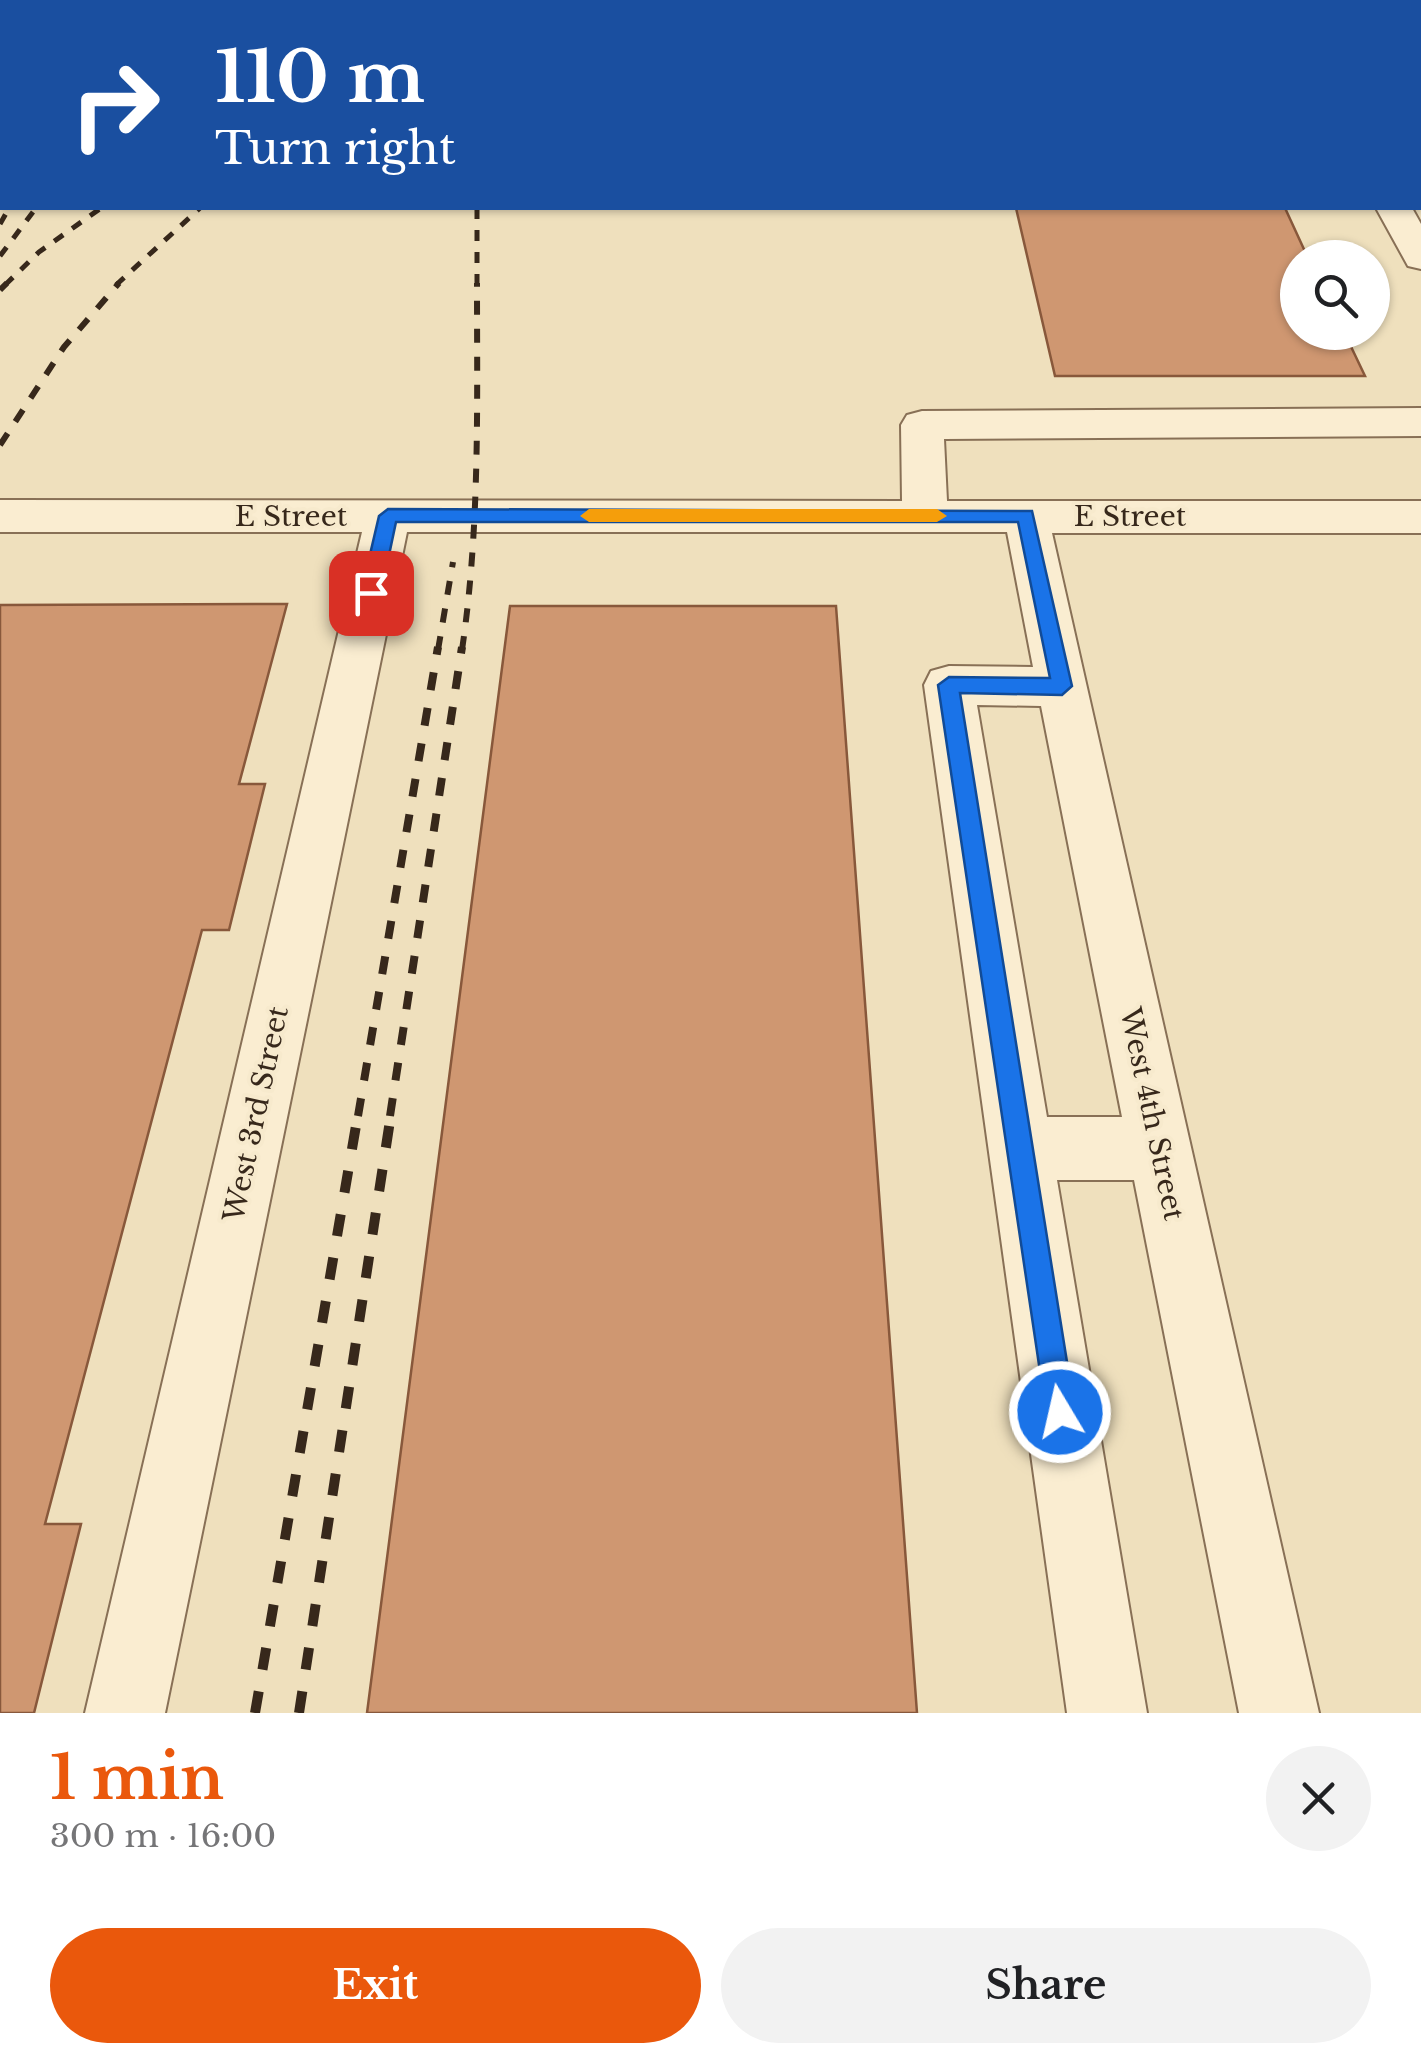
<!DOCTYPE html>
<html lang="en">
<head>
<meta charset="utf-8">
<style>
	body { margin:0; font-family:"Libre Baskerville",serif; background:#f2f2f2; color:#202124; height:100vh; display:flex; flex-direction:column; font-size:38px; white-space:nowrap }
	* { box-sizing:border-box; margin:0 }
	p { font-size:32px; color:#757577 }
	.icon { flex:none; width:55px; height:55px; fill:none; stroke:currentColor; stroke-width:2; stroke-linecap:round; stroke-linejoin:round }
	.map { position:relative; height:1713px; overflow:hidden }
	.drawer { display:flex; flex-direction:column; background:#fff; flex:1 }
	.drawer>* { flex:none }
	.guide { position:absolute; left:0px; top:0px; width:1422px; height:210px; box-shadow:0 2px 8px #0004; background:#1a4fa0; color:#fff; overflow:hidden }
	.fabs { position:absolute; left:1280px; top:240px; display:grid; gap:20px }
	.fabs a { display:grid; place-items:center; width:110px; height:110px; border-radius:50%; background:#fff; box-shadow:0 2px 8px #0004; font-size:50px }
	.pin { position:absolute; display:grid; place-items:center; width:85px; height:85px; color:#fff; margin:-42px; border-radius:20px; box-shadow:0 5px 15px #0006 }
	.me { position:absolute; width:110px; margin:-55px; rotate:351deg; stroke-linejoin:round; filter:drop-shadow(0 0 8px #0008) }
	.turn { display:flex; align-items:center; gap:35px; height:210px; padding:0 50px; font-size:45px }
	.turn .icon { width:130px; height:130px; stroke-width:2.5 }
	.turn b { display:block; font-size:70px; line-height:85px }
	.round { display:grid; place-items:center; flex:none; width:105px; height:105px; border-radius:52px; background:#f2f2f2 }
	.headline { display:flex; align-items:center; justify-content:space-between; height:170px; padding:0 50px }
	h1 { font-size:60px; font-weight:800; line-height:75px; color:#ea580c }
	.action { display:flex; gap:20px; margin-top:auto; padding:20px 50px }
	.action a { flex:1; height:115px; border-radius:60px; background:#ea580c; color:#fff; font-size:40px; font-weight:800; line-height:115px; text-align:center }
	.action a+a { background:#f2f2f2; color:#202124 }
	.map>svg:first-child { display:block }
</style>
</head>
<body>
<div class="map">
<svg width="1421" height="1713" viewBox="0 0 1421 1713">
	<rect width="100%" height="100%" fill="#efe0bd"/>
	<path fill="#cf9771" stroke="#88583b" stroke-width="2.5" d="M0,0H121L2,2L0,203Z
		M1016,208H1285L1308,258H1298V332H1344L1365,376H1055Z
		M287,604L239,784H265L229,930H202L45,1524H81L34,1713H0V605Z
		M510,606H836L917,1713H367Z"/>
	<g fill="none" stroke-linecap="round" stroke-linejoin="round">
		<g stroke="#887056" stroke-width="4">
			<path id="minor" d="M1420,104H1421V124H1420Z
				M1376,208H1412L1421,224V269L1408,266Z
				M1421,408V436L944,439L947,501H1421V533H1052L1319,1713H1239L1134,1180H1057L1147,1713H1067L924,685L931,671L949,666L1033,667L1007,532H407L165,1713H85L362,532H0V500L902,501L901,425L907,415L922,411ZM977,705L1041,706L1122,1117H1047Z"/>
		</g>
		<use href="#minor" fill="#faedd1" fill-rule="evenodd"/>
		<path stroke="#37281b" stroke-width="5" stroke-dasharray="11 11" stroke-linecap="butt" d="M572,2L611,0
			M477,208V285
			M0,224L9,208
			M0,256L36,208
			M5,285L39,252L101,208
			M116,285L200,208"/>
		<path stroke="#37281b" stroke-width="6" stroke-dasharray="14 14" stroke-linecap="butt" d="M0,290L7,283
			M0,445L64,347L119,283
			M438,650L453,562
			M462,650C480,528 477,406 477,283"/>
		<path stroke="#37281b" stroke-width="8" stroke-dasharray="18 18" stroke-linecap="butt" d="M358,1116L438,647
			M390,1116L462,647"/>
		<path stroke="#37281b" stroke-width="10" stroke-dasharray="22 22" stroke-linecap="butt" d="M255,1713L358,1114
			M299,1713L391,1114"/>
	</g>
	<path fill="#1a73e8" stroke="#114b97" stroke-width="2.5" d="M388,509L1032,511L1072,686L1062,695L960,693L1075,1412L1071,1423L1060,1427L1050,1423L1046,1412L938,685L949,677L1050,678L1018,522H396L381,593L371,600L361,593L379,516Z"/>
	<path fill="#f59e0b" d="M589,509H937L947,516L937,522H589L580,516Z"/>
	<g text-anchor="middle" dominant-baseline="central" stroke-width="8" stroke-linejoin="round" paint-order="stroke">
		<g font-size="28" fill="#37281b" stroke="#f7eacd">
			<text x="291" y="516">E Street</text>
			<text x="1130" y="516">E Street</text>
			<text transform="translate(256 1114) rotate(-78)">West 3rd Street</text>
			<text transform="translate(1152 1114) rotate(78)">West 4th Street</text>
		</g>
	</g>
</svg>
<div class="fabs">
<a><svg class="icon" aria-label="search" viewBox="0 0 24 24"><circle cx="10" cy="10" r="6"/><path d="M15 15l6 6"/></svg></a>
</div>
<div class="pin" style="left:371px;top:593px;background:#d93025"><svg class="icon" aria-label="arrive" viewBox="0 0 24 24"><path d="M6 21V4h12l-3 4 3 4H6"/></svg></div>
<svg class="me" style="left:1060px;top:1412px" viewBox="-20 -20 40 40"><circle r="17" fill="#1a73e8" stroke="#fff" stroke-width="3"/><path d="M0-11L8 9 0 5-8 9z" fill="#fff"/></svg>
<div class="guide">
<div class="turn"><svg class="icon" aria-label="right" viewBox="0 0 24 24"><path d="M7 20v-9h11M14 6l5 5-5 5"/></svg><div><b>110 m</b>Turn right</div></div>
</div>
</div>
<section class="drawer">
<div class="headline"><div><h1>1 min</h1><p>300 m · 16:00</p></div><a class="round"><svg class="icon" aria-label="close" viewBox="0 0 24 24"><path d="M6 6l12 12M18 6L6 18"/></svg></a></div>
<div class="action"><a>Exit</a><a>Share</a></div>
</section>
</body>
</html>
